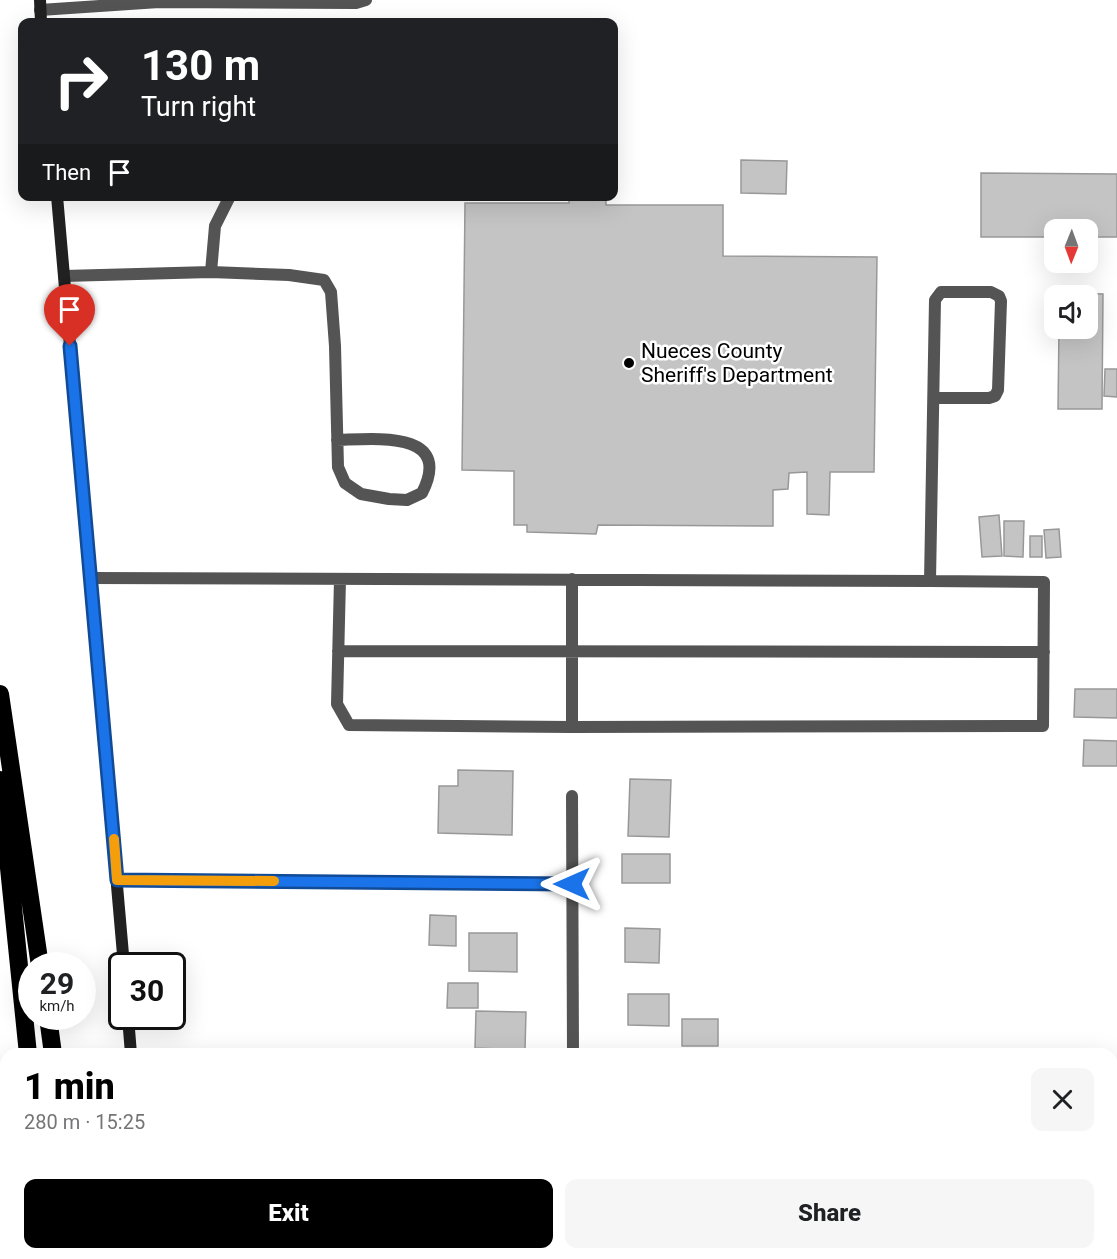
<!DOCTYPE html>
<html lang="en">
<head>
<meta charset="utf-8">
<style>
	body { margin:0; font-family:Roboto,sans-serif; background:#f6f6f6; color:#202124; height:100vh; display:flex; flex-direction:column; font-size:22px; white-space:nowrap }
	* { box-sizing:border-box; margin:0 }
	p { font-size:20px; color:#757577 }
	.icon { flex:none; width:33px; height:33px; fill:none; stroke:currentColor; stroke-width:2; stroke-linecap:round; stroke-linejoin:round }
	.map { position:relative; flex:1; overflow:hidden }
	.drawer { position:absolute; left:0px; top:1048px; width:1118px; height:212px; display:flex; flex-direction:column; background:#fff; border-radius:18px 18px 0 0; box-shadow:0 6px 24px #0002 }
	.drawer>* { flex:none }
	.top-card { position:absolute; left:18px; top:18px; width:600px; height:183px; border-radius:12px; box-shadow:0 6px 24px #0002; background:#202124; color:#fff; overflow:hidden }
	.needle { width:39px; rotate:181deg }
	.fabs { position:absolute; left:1044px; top:219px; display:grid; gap:12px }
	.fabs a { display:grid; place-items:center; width:54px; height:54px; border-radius:12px; background:#fff; box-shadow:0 6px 24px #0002; font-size:30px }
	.speed { position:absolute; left:18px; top:952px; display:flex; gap:12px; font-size:30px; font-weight:700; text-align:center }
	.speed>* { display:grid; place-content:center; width:78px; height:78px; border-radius:50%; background:#fff; box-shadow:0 6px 24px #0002; line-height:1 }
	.speed small { font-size:15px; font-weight:400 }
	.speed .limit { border:3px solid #111; border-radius:9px; background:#fff; color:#111 }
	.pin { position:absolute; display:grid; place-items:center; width:51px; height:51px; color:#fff; margin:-62px -26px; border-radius:50% 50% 50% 0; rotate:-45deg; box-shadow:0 0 6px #0007 }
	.pin .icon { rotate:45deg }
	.me { position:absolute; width:66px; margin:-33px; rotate:270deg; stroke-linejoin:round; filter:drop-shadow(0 0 4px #0008) }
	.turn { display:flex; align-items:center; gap:21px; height:126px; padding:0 24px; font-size:27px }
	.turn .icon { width:78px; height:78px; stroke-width:2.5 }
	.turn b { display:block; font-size:42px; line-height:51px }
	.then { display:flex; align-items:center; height:57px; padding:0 24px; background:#0003; gap:12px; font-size:22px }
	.round { display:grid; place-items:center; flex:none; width:63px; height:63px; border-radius:12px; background:#f6f6f6 }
	.headline { display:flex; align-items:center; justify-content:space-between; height:102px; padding:0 24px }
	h1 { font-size:36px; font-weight:800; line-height:45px; color:#000 }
	.action { display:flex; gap:12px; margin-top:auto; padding:12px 24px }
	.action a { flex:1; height:69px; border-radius:12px; background:#000; color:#fff; font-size:24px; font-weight:800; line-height:69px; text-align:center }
	.action a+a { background:#f6f6f6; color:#202124 }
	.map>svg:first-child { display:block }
</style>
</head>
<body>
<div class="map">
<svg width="1117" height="1259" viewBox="0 0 1117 1259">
	<rect width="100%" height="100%" fill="#fff"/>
	<path fill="#c4c4c4" stroke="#989898" stroke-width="1.5" d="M741,160L787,161L786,194L741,193Z
		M981,173L1117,174V237H1088V230H1054V237H981Z
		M569,196H606V205H723V256L877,257L874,472H830L829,515L807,514V472L789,473L788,489L773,490V526L598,525L596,534L527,532V525H514V471L462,470L465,203H569Z
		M1059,293L1103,294L1102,409H1058L1059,328H1088V296H1059Z
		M1105,369H1117V397L1104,396Z
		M999,515L1002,556L982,557L979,517Z
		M1004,521H1024L1023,557L1004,556Z
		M1059,529L1061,557L1046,558L1044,530Z
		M1030,536H1042V557H1030Z
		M1075,689H1117V718L1074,717Z
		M1084,740L1117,741V766H1083Z
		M458,770L513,771L512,835L438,833L439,786H458Z
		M630,779L671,780L669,837L628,836Z
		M622,854H670V883H622Z
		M430,915L456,916V946L429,945Z
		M625,928L660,929L659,963L625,962Z
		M469,933H517V972L469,971Z
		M448,983H478V1008H447Z
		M628,994H669V1026L628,1025Z
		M476,1011L526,1012L525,1050L475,1048Z
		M682,1019H718V1046H682Z"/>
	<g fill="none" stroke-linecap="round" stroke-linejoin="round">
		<path stroke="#545454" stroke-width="12" d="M40,10L159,2L356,3L366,0
			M211,272L289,275L324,280L331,292L335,346L338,467L345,483L361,494L389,499L407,500L422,493C454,430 375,439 337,440
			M64,276L211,272L215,226L230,196
			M90,578L930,581L935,300L941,292H991L999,296L1001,301L998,390L995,396L989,398H934
			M340,579L337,704L349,725L572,727L1043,726L1044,582L930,581
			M338,651L1044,652
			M572,727V579"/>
		<path stroke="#545454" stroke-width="12" d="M572,796L573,1054
			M117,880L572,884
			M573,1254V1259"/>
		<path stroke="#212121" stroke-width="12" d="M40,0L41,22
			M57,196L124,966
			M128,1017L131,1054
			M147,1254L148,1259"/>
		<path stroke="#000" stroke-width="18" d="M0,694L40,966
			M0,780L28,1054
			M48,1017L53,1054
			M48,1254V1259
			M85,1254L86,1259"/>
	</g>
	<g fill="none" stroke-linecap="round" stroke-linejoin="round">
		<g stroke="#114b97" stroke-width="15">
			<path id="route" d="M70,346L117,880L572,884"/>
		</g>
		<use href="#route" stroke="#1a73e8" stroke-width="10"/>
		<path stroke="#f59e0b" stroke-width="10" d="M114,839L117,880L274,881"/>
	</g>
	<circle fill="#000" stroke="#fff" stroke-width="2" cx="629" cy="363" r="6"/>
	<g text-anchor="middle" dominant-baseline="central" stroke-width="5" stroke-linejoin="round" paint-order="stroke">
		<g font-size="21" fill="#000" stroke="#fff" text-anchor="start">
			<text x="641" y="351">Nueces County<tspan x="641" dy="24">Sheriff's Department</tspan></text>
		</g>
	</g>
</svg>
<div class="fabs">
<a><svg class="needle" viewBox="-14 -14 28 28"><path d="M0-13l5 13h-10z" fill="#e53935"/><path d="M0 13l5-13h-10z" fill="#757577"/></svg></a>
<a><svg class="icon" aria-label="sound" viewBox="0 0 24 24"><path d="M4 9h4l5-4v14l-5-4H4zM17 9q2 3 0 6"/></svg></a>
</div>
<div class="speed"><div>29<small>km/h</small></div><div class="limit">30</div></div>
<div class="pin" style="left:70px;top:346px;background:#d93025"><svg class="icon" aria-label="arrive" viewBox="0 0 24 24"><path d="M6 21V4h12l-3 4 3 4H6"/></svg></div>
<svg class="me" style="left:572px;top:884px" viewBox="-20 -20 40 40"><path d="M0-17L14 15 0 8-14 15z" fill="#1a73e8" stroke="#fff" stroke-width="4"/></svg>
<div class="top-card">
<div class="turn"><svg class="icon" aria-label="right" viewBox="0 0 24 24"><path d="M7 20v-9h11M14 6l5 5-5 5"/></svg><div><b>130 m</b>Turn right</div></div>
<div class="then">Then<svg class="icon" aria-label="arrive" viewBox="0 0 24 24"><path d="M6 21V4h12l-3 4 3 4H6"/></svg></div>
</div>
<section class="drawer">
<div class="headline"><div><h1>1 min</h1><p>280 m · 15:25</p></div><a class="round"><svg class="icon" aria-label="close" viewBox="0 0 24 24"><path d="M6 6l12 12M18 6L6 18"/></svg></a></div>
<div class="action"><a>Exit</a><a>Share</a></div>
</section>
</div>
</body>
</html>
